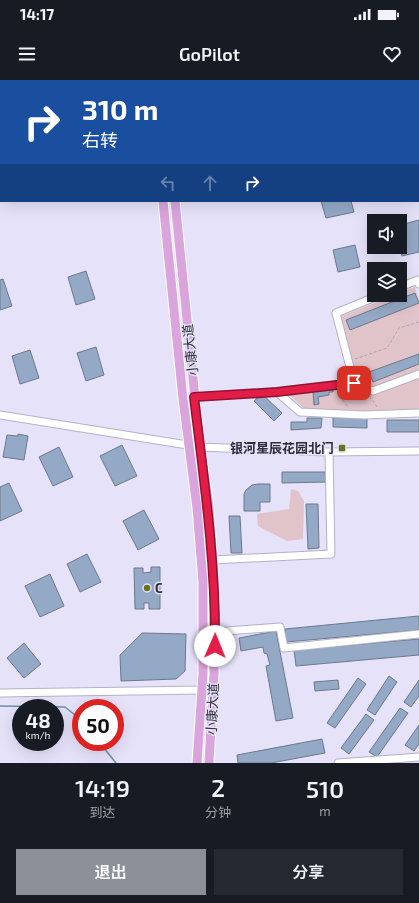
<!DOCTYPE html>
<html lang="zh">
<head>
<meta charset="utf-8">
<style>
	body { margin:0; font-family:"Exo 2","Noto Sans SC",sans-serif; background:#242831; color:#f1f3f6; height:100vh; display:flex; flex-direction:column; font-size:15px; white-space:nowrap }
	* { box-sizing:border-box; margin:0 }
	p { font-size:13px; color:#9ea1a6 }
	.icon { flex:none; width:22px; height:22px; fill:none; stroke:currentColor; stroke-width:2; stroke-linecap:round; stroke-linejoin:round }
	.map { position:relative; height:683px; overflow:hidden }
	.side { display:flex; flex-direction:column; background:#171b24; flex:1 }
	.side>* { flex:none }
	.banner { position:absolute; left:0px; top:0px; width:419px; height:122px; box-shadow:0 4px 16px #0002; background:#1a4fa0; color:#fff; overflow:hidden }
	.tools { position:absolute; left:367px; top:134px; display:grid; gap:8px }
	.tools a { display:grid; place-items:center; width:40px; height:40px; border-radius:0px; background:#171b24; box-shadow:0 4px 16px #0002; font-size:20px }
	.speed { position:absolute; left:12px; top:619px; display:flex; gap:8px; font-size:20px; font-weight:700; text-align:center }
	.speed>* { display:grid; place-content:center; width:52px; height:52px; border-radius:50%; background:#171b24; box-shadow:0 4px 16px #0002; line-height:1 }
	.speed small { font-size:10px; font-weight:400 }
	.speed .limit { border:6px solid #d22; background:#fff; color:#111 }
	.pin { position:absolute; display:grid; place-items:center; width:34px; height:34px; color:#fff; margin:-17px; border-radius:8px; box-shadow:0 2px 6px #0006 }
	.me { position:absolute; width:44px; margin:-22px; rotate:1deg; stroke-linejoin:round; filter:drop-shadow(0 0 3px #0008) }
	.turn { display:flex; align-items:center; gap:14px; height:84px; padding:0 16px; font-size:18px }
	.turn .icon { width:52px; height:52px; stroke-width:2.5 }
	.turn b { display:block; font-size:28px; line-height:34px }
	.lanes { display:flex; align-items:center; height:38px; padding:0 16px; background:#0003; justify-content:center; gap:20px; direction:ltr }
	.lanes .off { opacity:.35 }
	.eta { display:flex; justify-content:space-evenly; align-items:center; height:68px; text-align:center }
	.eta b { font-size:24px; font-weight:600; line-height:28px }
	.button { display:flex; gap:8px; margin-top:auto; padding:8px 16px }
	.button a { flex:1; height:46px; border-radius:0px; background:#8c9099; color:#fff; font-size:16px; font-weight:600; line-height:46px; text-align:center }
	.button a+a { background:#242831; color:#f1f3f6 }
	.status { display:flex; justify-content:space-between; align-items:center; height:28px; padding:0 20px; background:#171b24; direction:ltr }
	.status svg { height:11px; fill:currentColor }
	header { display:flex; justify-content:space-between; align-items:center; height:52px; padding:0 16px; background:#171b24; font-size:18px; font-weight:600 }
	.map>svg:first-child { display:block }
</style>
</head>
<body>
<div class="status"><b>14:17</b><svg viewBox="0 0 49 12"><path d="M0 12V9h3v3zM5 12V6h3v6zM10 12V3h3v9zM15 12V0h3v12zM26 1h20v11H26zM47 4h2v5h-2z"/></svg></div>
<header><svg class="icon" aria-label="menu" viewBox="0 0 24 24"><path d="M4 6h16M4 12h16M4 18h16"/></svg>GoPilot<svg class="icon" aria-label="heart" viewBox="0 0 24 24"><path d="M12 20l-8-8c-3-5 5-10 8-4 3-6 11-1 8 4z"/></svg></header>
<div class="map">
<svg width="419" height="683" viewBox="0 0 419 683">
	<rect width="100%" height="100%" fill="#e5e2fa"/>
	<path fill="#e1c3ca" d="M415,207L419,222V330L365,332L306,330L284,310L356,305L339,237L395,215H400V213Z
		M291,409L298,411L304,421L303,459L287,461L258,446L257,434L289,429Z"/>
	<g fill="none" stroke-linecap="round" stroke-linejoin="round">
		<path stroke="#6a92a0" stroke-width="1.5" d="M0,626L65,627L81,640
			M99,662L116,683"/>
	</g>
	<path fill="#94a9c6" stroke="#6c798c" d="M321,121H351L354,132L326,138Z
		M419,140V172L402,176L399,167L400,145Z
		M355,165L360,187L338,192L333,170Z
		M86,191L95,219L76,225L68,197Z
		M3,199L12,226L0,230V200Z
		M415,213L419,223L350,250L346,240Z
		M96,267L104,295L86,301L77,273Z
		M30,270L39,298L20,304L12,276Z
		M419,274V284L373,302L369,292Z
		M333,309V312H329V315L318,317L319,324L314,325L313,311Z
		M262,314L282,333L274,341L254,321Z
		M333,336L367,337V348L333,347Z
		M307,338H322L321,348L291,350V342H307Z
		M387,340H419V352H387Z
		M18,354L28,356L24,380L3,377L7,355L18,356Z
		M122,365L137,396L115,406L100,376Z
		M59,367L73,397L53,406L39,377Z
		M282,392H325L326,402L282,403Z
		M9,403L22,431L0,441V407Z
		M258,404H270V422H260V431H244V414L246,410L252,405Z
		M306,424H318L319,468L308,469Z
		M144,430L159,459L138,470L123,441Z
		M229,436H240L242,473H231Z
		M87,474L101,502L80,512L67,484Z
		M151,487H160V529H149V523H144V529H135L134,488H143V493L151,492Z
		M50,494L64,526L40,537L25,506Z
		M419,536V550L286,562L285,549Z
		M276,551L293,638L276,641L266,586L270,585L267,574L264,573L263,567L241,571L239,558Z
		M142,553L186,554L185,591L176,599L121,601L120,575Z
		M419,559V575L296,586L294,570Z
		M24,563L41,584L24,598L7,578Z
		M389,596L397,602L375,635L367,630Z
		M358,598L366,604L335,648L327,643Z
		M338,600L339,609L315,611L314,602Z
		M419,600V616L411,627L404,622Z
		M400,628L408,633L377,677L369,672Z
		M366,634L374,640L349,674L341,668Z
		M419,645V664L414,671L405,665Z
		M322,659L325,673L271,683H238L237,675Z"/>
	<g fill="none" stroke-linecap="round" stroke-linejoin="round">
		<g stroke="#b4b1c9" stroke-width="9">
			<path id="minor" d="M70,0V1
				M0,1V0
				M0,21L1,23
				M400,207L418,200L419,204
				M354,303L336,233L380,215
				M277,312L300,332L364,335L419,333
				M195,317L277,312L354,303L373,311L419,294
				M0,335L200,367L329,372L419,371
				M213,480L331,474L329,372
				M215,552L280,547L284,568L419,554
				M0,613L202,610
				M338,683L419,677"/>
		</g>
		<g stroke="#fff" stroke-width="11">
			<path id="major" d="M149,0V1
				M161,0V1
				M163,121L183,319L197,428L203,502V594L197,683
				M175,121L200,367L209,427L214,501V594L209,683"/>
		</g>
		<path stroke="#aaa7ba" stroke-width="1" stroke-dasharray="3 2" stroke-linecap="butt" d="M355,279L387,268L399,248L419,242
			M344,311L342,313V319L348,327
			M370,316L377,327"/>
		<use href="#minor" stroke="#fff" stroke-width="7"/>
		<use href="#major" stroke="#daa5dc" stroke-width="9"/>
	</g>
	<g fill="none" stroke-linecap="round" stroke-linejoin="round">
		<g stroke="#92132f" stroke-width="10">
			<path id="route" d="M215,566C216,482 204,400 194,317L277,312L354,303"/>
		</g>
		<use href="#route" stroke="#e11d48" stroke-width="7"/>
	</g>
	<g fill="#68731d" stroke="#e5e2fa" stroke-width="1.5">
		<rect x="338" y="364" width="8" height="8" rx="2"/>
		<circle cx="147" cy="508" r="4"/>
	</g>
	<g text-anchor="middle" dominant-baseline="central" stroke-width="3" stroke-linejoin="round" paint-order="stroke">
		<g font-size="13" fill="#2f2d37" stroke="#e5e2fa">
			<text transform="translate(190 270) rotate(-96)">小康大道</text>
			<text transform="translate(212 629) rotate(-87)">小康大道</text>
		</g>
		<g font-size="13" font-weight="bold" fill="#2f2d37" stroke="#e5e2fa" text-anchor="end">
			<text x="334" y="368">银河星辰花园北门</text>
			<text x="155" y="508" text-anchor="start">C</text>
		</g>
	</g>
</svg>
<div class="tools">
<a><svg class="icon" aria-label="sound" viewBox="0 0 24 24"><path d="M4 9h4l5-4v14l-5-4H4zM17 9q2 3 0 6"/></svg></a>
<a><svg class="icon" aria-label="layers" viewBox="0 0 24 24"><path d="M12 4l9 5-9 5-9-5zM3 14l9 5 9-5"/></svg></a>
</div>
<div class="speed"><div>48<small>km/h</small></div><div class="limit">50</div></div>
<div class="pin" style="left:354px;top:303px;background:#d93025"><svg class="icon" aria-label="arrive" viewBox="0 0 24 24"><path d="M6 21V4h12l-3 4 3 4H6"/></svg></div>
<svg class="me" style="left:215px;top:566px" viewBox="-20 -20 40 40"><circle r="19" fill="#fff"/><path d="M0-13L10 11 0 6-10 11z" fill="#e11d48"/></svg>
<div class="banner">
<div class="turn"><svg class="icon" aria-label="right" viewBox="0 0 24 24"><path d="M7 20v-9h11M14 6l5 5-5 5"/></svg><div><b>310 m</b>右转</div></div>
<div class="lanes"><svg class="icon off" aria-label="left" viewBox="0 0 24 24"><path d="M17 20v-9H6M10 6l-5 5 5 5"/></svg><svg class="icon off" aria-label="ahead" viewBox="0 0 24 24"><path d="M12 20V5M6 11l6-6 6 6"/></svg><svg class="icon" aria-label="right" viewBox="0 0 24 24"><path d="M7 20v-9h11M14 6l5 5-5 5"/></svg></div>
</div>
</div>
<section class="side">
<div class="eta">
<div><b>14:19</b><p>到达</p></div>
<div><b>2</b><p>分钟</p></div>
<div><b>510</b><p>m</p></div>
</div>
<div class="button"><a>退出</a><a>分享</a></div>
</section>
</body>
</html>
